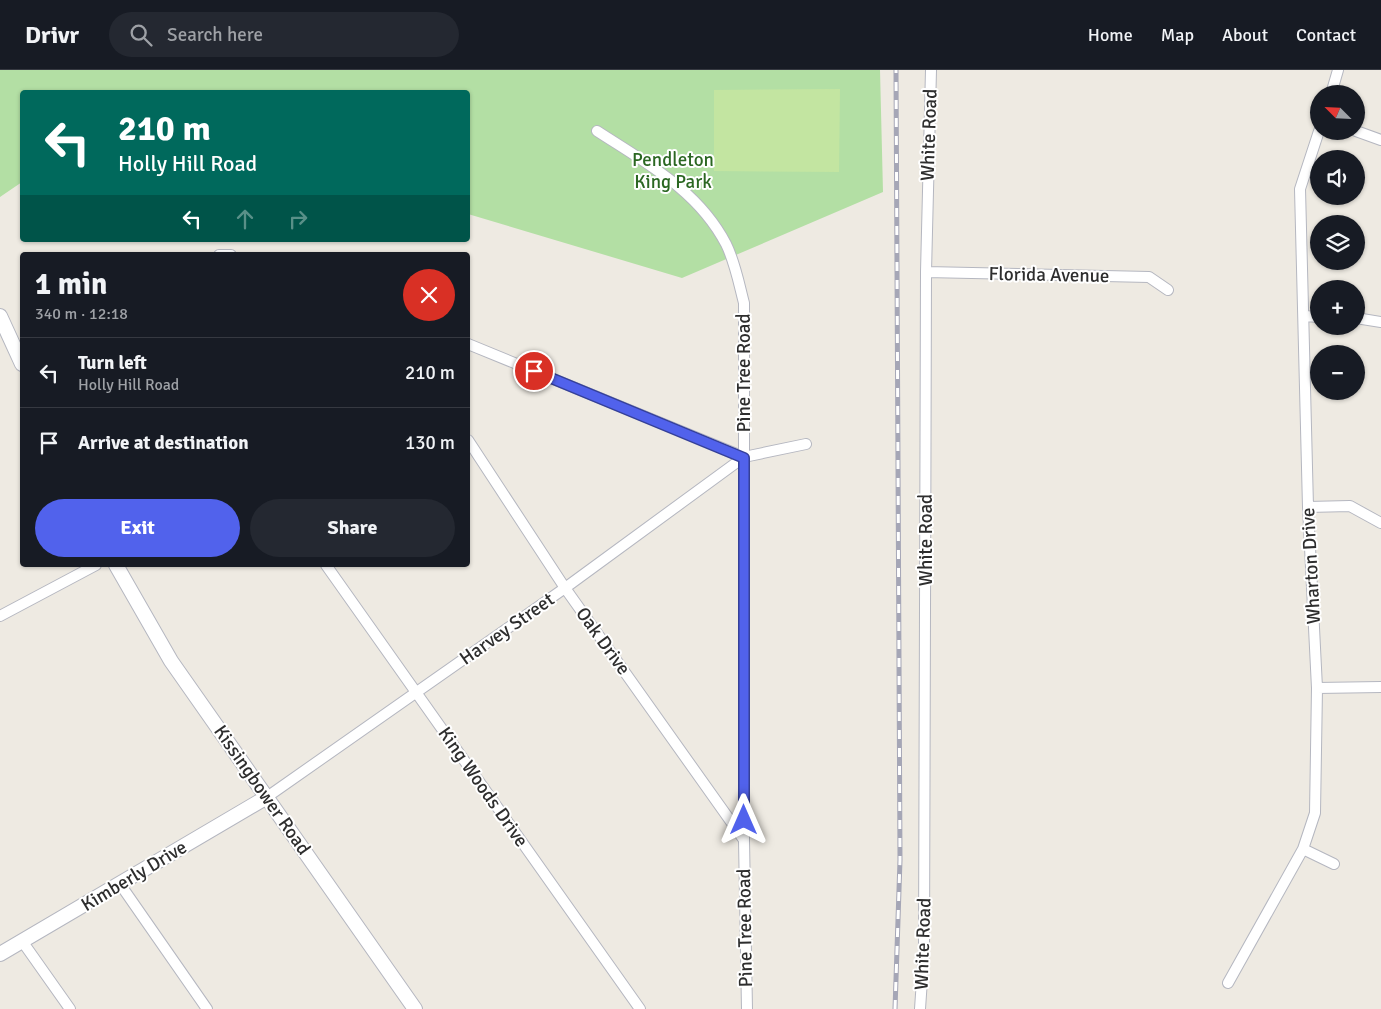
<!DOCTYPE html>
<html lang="en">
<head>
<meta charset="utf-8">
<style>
	body { margin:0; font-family:Signika,sans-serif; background:#242831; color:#f1f3f6; height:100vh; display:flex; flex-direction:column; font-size:19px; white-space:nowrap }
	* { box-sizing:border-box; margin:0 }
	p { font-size:16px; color:#9ea1a6 }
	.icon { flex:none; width:28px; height:28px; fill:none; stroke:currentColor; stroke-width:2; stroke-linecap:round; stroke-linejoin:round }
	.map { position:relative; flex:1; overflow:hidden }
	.panel { position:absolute; left:20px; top:182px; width:450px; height:315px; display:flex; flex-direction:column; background:#171b24; border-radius:5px; box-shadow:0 1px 4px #0004 }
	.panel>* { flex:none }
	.banner { position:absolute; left:20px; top:20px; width:450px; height:152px; border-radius:5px; box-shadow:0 1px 4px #0004; background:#00695c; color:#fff; overflow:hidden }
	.needle { width:32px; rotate:294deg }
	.tools { position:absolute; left:1310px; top:15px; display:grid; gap:10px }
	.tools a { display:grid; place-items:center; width:55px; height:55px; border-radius:50%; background:#171b24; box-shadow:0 1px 4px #0004; font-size:25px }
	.pin { position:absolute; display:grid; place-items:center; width:42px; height:42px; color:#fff; margin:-21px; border:2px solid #fff; border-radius:50%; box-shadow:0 1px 5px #0007 }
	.me { position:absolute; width:55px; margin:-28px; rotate:0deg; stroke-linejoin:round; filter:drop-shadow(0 0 4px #0008) }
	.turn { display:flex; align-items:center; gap:18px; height:105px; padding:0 15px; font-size:22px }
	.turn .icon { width:65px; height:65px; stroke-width:2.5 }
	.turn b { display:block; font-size:35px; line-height:42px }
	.lanes { display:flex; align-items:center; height:48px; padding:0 15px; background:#0003; justify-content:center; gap:25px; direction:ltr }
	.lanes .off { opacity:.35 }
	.round { display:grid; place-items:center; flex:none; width:52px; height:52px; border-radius:26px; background:#242831 }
	.overview { display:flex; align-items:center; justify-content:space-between; height:85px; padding:0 15px }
	h1 { font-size:30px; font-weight:700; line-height:38px }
	.primary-button { display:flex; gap:10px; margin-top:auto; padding:10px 15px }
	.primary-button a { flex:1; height:58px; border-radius:30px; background:#5162ec; color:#fff; font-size:20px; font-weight:700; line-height:58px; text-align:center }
	.primary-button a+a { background:#242831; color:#f1f3f6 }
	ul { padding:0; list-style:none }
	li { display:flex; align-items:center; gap:15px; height:70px; padding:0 15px; border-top:1px solid #363941 }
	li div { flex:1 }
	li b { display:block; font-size:19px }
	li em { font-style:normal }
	header { display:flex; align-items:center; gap:30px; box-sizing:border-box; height:70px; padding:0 25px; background:#171b24; border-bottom:1px solid #363941 }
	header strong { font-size:24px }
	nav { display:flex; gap:28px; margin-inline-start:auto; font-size:18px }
	.search { width:350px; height:45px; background:#242831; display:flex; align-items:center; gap:12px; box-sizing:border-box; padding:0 18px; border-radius:28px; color:#9ea1a6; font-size:19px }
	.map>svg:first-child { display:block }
</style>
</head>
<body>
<header>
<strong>Drivr</strong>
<div class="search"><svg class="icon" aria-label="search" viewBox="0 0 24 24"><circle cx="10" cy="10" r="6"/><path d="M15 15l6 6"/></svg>Search here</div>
<nav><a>Home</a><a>Map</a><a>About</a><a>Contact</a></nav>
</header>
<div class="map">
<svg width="1381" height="939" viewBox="0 0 1381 939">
	<rect width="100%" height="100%" fill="#eeeae2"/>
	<path fill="#b3dfa4" d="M0,0H880L883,122L682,208L468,144V22H22V112L0,127Z"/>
	<path fill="#c3e5a1" d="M840,19L839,102L714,101V20Z"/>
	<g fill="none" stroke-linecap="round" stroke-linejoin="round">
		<g stroke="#b5b7c0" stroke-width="12">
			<path id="street" d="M1331,24L1338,0
				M597,61C646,93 698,120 726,174C735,192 739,214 744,233V770L747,939
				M1356,61L1381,70
				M219,185H231
				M926,202L1149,207L1168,220
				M1304,246L1319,247
				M1356,248L1381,252
				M468,274L744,387L806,374
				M468,370L565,518L744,770
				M1308,437L1350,436L1381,453
				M326,495L640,939
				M0,546L96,495
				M1317,618L1381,617
				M267,727L565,518L744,387
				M1303,779L1334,794
				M120,814L207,939
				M22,871L70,939
				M1228,913L1303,779L1315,743L1317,618L1308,437L1300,119L1319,61
				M920,939L924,880L926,202L931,0"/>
		</g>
		<g stroke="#b5b7c0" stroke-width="16">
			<path id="secondary" d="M0,246L22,294
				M116,495L171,591L415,939
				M0,884L267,727"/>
		</g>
		<use href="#street" stroke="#fff" stroke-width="10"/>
		<use href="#secondary" stroke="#fff" stroke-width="14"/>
		<g stroke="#a5a6b6" stroke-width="5">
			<path id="rail" d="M895,939L900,790L896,0"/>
		</g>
		<use href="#rail" stroke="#fff" stroke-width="3" stroke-dasharray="9" stroke-linecap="butt"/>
	</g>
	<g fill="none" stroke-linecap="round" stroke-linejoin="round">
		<g stroke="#354099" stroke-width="12">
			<path id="route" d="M534,301L744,388V750"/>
		</g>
		<use href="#route" stroke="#5162ec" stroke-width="9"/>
	</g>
	<g text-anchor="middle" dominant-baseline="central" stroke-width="4" stroke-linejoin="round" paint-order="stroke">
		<g font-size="19" fill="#2e2e2e" stroke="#fff">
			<text transform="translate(929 65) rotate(-88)">White Road</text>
			<text transform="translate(1049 205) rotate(1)">Florida Avenue</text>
			<text transform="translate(744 303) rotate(-90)">Pine Tree Road</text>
			<text transform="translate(926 470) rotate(-90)">White Road</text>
			<text transform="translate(1311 496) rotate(-93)">Wharton Drive</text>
			<text transform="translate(507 559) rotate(-35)">Harvey Street</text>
			<text transform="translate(603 571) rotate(54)">Oak Drive</text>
			<text transform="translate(483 717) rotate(55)">King Woods Drive</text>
			<text transform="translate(262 720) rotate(55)">Kissingbower Road</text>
			<text transform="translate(134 806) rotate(-31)">Kimberly Drive</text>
			<text transform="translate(745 858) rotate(-91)">Pine Tree Road</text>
			<text transform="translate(923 874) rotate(-88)">White Road</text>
		</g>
		<g font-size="19" fill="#2b6722" stroke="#fff">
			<text x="673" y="90">Pendleton<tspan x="673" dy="22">King Park</tspan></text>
		</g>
	</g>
</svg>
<div class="tools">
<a><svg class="needle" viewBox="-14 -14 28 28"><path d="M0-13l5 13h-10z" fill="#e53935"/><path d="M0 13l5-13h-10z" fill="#9ea1a6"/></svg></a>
<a><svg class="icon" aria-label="sound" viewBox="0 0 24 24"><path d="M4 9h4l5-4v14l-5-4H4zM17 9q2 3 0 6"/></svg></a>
<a><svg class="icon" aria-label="layers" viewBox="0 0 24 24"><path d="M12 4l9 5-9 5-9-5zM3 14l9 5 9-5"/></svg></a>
<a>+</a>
<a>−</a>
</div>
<div class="pin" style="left:534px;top:301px;background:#d93025"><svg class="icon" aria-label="arrive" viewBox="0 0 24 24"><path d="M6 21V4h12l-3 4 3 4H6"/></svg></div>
<svg class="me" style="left:744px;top:750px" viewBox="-20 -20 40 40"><path d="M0-17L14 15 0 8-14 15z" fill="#5162ec" stroke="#fff" stroke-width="4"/></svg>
<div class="banner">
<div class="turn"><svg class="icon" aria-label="left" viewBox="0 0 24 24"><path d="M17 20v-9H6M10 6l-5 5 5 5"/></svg><div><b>210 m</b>Holly Hill Road</div></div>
<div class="lanes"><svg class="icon" aria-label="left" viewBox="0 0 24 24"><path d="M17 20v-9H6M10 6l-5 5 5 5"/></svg><svg class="icon off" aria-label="ahead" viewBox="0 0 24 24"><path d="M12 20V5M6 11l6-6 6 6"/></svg><svg class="icon off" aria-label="right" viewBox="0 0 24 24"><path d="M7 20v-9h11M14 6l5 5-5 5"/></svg></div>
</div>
<section class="panel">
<div class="overview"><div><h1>1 min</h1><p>340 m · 12:18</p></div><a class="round" style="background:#d93025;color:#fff"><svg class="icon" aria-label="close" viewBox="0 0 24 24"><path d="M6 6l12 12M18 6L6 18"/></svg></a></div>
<ul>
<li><svg class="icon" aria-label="left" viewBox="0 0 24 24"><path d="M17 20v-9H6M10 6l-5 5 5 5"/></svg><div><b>Turn left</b><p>Holly Hill Road</p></div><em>210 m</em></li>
<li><svg class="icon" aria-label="arrive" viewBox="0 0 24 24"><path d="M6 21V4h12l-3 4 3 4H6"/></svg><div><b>Arrive at destination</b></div><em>130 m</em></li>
</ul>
<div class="primary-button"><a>Exit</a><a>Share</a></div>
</section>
</div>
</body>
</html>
